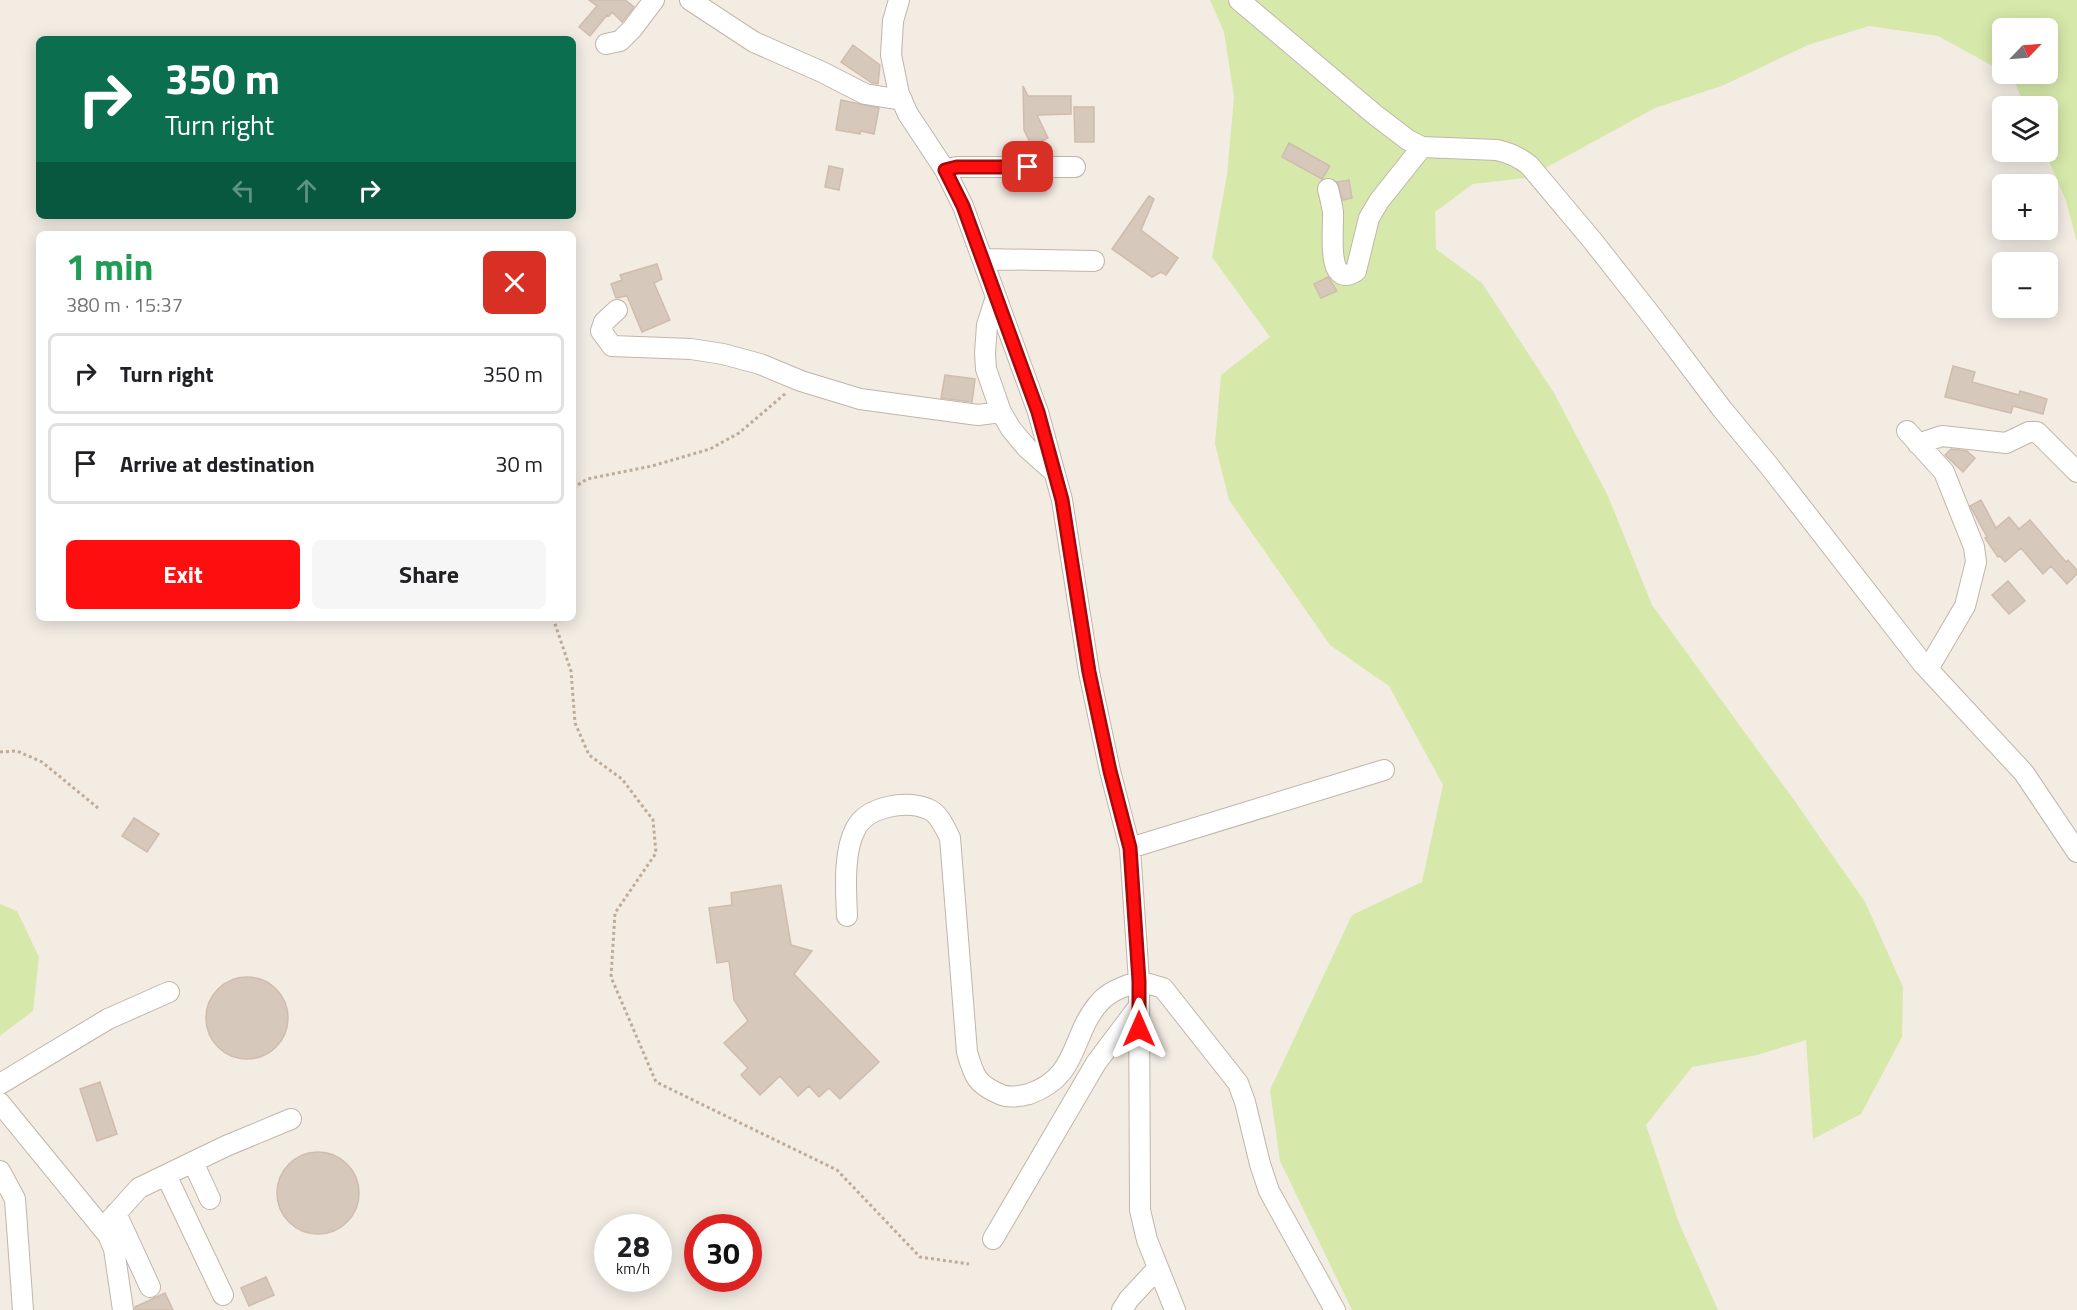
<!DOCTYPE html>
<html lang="en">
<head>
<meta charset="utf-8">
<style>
	body { margin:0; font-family:"Titillium Web",sans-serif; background:#f6f6f6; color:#202124; height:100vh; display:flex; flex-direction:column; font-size:22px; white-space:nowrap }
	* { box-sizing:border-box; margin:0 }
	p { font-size:20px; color:#757577 }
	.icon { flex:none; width:33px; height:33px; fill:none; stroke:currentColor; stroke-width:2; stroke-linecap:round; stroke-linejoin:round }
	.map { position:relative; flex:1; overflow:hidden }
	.panel { position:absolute; left:36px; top:231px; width:540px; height:390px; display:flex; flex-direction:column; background:#fff; border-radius:9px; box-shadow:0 3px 15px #0003 }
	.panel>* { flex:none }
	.guide { position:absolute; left:36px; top:36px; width:540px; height:183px; border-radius:9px; box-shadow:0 3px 15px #0003; background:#0b6e4f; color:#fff; overflow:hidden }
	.needle { width:39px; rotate:65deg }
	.tools { position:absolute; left:1992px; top:18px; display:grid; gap:12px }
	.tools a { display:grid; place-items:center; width:66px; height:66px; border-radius:9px; background:#fff; box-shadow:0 3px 15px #0003; font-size:30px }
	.speed { position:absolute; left:594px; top:1214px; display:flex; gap:12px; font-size:30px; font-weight:700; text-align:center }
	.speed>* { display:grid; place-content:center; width:78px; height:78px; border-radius:50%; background:#fff; box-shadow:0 3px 15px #0003; line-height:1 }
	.speed small { font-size:15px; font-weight:400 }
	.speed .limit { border:9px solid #d22; background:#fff; color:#111 }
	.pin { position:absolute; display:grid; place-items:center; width:51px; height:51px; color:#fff; margin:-26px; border-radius:12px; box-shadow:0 3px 9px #0006 }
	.me { position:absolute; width:66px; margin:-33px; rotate:0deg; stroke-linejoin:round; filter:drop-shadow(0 0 4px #0008) }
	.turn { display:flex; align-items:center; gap:21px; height:126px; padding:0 30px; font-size:27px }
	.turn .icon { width:78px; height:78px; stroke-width:2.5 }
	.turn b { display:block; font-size:42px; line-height:51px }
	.lanes { display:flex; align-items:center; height:57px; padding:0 30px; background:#0003; justify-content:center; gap:30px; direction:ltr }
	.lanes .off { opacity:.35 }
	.round { display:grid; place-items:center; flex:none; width:63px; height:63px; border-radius:9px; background:#f6f6f6 }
	.overview { display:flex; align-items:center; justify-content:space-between; height:102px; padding:0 30px }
	h1 { font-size:36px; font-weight:700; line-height:45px; color:#1e9e55 }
	.action { display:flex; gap:12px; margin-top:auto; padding:12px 30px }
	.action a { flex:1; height:69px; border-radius:9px; background:#ff0e10; color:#fff; font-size:24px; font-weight:700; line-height:69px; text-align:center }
	.action a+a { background:#f6f6f6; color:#202124 }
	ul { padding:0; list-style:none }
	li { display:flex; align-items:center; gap:18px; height:81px; margin:0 12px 9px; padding:0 18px; border:3px solid #e0e0e0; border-radius:9px }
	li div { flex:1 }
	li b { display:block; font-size:22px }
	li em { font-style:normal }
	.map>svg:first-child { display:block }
</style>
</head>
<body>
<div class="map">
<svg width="2077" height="1310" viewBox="0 0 2077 1310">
	<rect width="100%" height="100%" fill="#f2ece3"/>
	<path fill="#d6e9aa" d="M1210,0H2077V242L2066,201L2045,152H2048V106H2025L2012,76L2007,74H2048V28H2002V71L1938,36L1869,26L1808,45L1724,85L1655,108L1527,178L1473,184L1435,212L1436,249L1482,283L1554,393L1608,496L1652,605L1794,800L1865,902L1903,987L1902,1037L1861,1114L1813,1139L1806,1040L1757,1055L1692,1067L1646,1125L1679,1223L1718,1310H1352L1280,1161L1270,1090L1352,915L1422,882L1443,785L1389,686L1330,645L1229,500L1215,444L1221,375L1270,337L1212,257L1227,175L1234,97L1224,32Z
		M0,904L17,911L39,957L33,1011L0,1036Z"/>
	<path fill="#d7c8bc" stroke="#cfbcac" stroke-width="1.5" d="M589,0H625L634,7L622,22L612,12L609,16L607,15L590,36L579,27L597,6Z
		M853,45L880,65L878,84L872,83L841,62Z
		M1023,86L1028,96H1071V114L1037,115L1048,138L1032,146L1024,130Z
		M841,100L879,108L874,134L861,131L860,134L836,130Z
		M1074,107H1094V142H1075Z
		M1289,143L1330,166L1322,179L1282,157Z
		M829,166L843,169L839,190L825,187Z
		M1349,180L1352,198L1343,200L1337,182Z
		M1149,196L1154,199L1141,230L1178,258L1166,275L1161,272L1152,277L1112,249Z
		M657,264L662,279L654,283L670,320L642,332L627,296L616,298L611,284L622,280L620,275Z
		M1328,277L1337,291L1321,298L1314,284Z
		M1953,366L1975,372L1972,382L2019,395L2020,391L2047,399L2043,414L2013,406L2011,413L1945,397Z
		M945,375L975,379L972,402L941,398Z
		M1951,449L1967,451L1975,458L1963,472L1945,455Z
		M1981,500L1996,528L2009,517L2019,529L2030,520L2066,562L2068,560L2077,570V574L2067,584L2051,566L2043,574L2021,548L2005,562L2000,556L1998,557L1985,538L1987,537L1970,506Z
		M2008,581L2025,601L2009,614L1992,595Z
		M134,818L159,834L147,852L122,836Z
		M781,885L791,945L812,951L794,974L879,1062L840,1099L829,1088L819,1097L809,1086L798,1096L780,1076L760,1095L741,1075L748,1068L724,1043L748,1021L734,1000L729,961L717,963L709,908L732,905L731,893Z
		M206 1018a41 41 0 1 1 82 0a41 41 0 1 1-82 0Z
		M100,1082L117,1134L97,1141L80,1089Z
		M277 1193a41 41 0 1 1 82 0a41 41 0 1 1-82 0Z
		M266,1277L274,1295L249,1306L241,1288Z
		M165,1293L173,1310H135V1307Z"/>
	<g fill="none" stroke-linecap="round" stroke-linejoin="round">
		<g stroke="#c1b5a9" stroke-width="22">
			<path id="minor" d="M690,0L754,42L822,72L865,94L902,100
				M899,0L893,21L891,55L899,94L908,114L945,170L963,206L1038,412L1062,500L1089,672L1110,771L1130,848L1139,981L1140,1210L1147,1240L1175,1310
				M1239,0L1374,114L1408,140L1422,147L1497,150C1510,153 1519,157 1529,165L1592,240L1651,315L1722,409L1770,467L1923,664L2024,773L2077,852
				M606,44L620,41L632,29L654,0
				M945,170L957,167H1075
				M1328,189C1330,197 1332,205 1333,212C1334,228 1325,291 1356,271L1369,218L1379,201L1422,147
				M983,259L1094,261
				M996,297L987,325L985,353L986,369L1001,412L1011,429L1027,448L1054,472
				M617,310L604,322L601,331L612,346L691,349L723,354L760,364L801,381L860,399L978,415L1001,412
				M1907,431L1944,472L1974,547L1976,562L1965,606L1928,669
				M1918,444L1942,436L2006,443L2029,432H2037L2077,472
				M1130,848L1384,770
				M847,916C846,890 843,851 856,828C868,806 906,800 928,809C939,813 945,828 950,838L967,1052C974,1077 977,1085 1002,1095C1010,1098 1021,1096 1029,1094C1080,1076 1070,1036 1099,1003C1109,991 1125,986 1139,981L1163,988L1238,1083L1245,1102L1260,1164L1269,1191L1335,1310
				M0,1084L108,1019L169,992
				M0,1103L108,1235L114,1249L123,1310
				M193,1162L210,1199
				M0,1171L15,1199L23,1310
				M166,1175L223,1295
				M116,1213L150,1287
				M103,1228L139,1188L226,1146L291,1119
				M993,1239L1096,1063L1139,1006
				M1122,1310L1129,1299L1158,1268"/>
		</g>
		<path stroke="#c0ab97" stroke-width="3" stroke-dasharray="3 3" stroke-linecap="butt" d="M573,488L587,479L652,466L710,449L739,433L786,393
			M553,618L571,671L575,723L589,755L622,779L653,820L656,853L615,913L611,977L656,1082L837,1170L920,1257L969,1264
			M0,752L17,751L42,762L98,808"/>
		<use href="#minor" stroke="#fff" stroke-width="20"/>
	</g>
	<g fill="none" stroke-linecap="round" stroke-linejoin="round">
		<g stroke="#a6090a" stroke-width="15">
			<path id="route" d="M1028,167H957L945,170L963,206L1038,412L1062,500L1089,672L1110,771L1130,848L1139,981V1029"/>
		</g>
		<use href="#route" stroke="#ff0e10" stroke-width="10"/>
	</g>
</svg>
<div class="tools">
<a><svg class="needle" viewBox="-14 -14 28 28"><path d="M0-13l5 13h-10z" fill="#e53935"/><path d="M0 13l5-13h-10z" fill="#757577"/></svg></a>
<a><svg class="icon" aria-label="layers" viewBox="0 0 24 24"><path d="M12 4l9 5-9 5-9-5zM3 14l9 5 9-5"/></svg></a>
<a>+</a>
<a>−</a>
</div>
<div class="speed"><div>28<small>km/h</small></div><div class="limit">30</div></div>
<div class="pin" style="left:1028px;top:167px;background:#d93025"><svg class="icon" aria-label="arrive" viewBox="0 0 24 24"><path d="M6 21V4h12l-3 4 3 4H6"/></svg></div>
<svg class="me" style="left:1139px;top:1029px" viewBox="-20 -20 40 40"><path d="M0-17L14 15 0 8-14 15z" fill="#ff0e10" stroke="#fff" stroke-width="4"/></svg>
<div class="guide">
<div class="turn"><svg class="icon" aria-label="right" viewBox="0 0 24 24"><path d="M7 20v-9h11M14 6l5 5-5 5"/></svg><div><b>350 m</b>Turn right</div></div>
<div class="lanes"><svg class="icon off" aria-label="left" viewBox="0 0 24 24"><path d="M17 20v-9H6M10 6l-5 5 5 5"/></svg><svg class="icon off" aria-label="ahead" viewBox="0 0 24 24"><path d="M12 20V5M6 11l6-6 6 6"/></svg><svg class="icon" aria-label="right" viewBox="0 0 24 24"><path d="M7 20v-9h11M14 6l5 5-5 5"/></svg></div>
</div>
<section class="panel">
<div class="overview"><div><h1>1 min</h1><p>380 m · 15:37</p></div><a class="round" style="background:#d93025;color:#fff"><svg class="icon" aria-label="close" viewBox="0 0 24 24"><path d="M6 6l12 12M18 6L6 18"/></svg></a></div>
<ul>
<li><svg class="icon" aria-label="right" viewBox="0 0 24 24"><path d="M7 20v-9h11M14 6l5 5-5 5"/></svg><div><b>Turn right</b></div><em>350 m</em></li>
<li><svg class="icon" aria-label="arrive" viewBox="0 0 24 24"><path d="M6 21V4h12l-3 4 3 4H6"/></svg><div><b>Arrive at destination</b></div><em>30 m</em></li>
</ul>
<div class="action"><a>Exit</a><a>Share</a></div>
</section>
</div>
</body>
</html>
